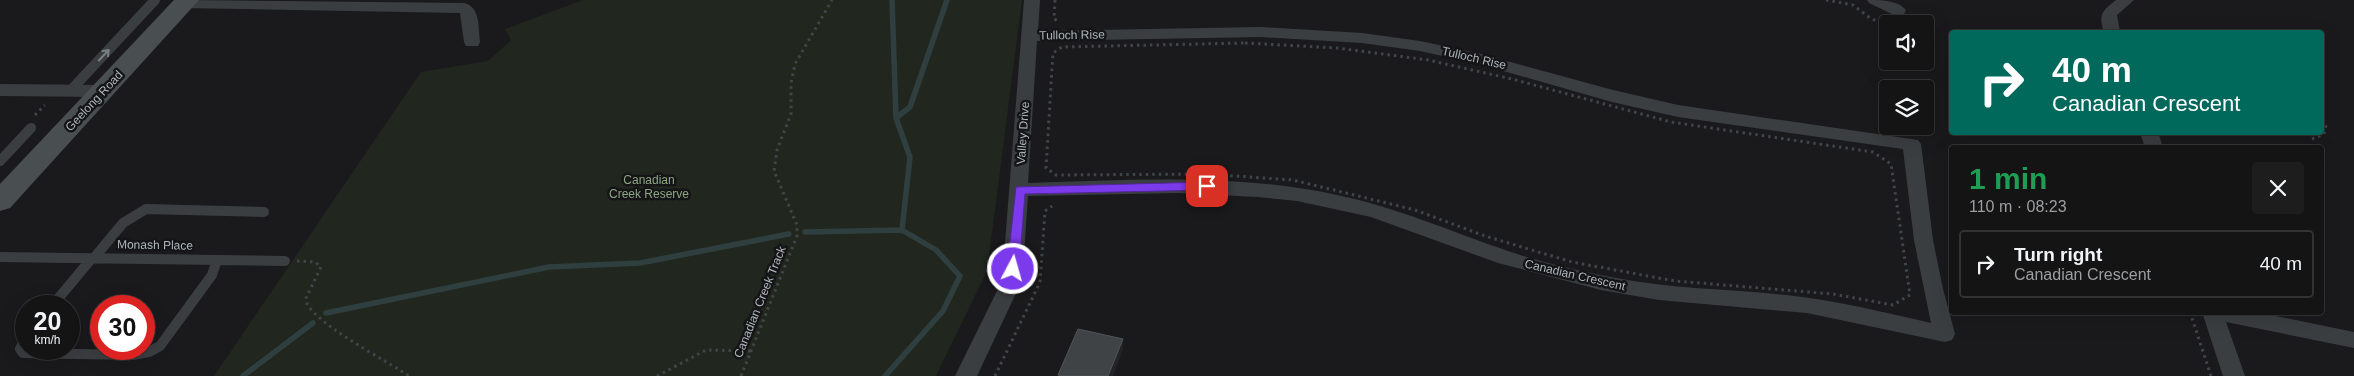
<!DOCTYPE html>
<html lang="en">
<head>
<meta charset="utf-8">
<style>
	body { margin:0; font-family:Helvetica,sans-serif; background:#1d1d1e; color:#f1f3f6; height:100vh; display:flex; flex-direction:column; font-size:19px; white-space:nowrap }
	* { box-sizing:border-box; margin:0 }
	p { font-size:16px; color:#9d9ea0 }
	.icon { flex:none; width:28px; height:28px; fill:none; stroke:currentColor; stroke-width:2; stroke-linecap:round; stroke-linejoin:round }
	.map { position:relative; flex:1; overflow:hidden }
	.panel { position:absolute; left:1949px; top:145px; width:375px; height:170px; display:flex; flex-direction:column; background:#141415; border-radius:5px; box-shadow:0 5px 20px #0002,0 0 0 1px #333334 }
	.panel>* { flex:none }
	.top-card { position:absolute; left:1949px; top:30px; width:375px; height:105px; border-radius:5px; box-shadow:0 5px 20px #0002,0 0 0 1px #333334; background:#00695c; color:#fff; overflow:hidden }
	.fabs { position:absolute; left:1879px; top:15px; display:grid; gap:10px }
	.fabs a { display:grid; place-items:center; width:55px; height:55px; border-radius:5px; background:#141415; box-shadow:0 5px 20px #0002,0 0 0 1px #333334; font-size:25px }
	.speed { position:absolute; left:15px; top:295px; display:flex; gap:10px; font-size:25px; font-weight:700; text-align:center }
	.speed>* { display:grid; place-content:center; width:65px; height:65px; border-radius:50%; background:#141415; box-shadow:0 5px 20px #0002,0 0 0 1px #333334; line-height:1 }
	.speed small { font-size:12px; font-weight:400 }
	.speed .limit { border:8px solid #d22; background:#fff; color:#111 }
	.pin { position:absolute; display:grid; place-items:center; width:42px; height:42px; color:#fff; margin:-21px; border-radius:10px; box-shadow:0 2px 8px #0006 }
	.me { position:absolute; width:55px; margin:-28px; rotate:6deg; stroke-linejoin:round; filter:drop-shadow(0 0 4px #0008) }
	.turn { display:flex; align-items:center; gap:18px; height:105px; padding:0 20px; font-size:22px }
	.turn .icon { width:65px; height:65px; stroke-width:2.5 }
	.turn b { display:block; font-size:35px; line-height:42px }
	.round { display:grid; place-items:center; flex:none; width:52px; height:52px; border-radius:5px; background:#1d1d1e }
	.summary { display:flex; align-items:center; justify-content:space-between; height:85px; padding:0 20px }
	h1 { font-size:30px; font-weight:600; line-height:38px; color:#1e9e55 }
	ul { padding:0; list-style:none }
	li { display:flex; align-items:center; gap:15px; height:68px; margin:0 10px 8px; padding:0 10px; border:2px solid #333334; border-radius:5px }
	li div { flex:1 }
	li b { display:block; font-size:19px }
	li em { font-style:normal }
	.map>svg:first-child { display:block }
</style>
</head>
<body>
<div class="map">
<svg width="2354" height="376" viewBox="0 0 2354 376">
	<rect width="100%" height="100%" fill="#1a1a1c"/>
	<path fill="#21271f" d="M583,0H1022L987,271L936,376H214L421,72L488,61L511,40L505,29Z"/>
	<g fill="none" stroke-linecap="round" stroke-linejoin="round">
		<path stroke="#2f3f40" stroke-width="5.5" d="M892,0L896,118
			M805,232L902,230
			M326,313L549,267L640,263L789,234
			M243,376L313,323
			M885,376L943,311L960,276L936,250L902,230L910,157L896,118L910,107L947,0"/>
		<path stroke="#414548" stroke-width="3" stroke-dasharray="2.5 4" stroke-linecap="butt" d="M1055,0L1054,19L1058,21
			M1826,0L1853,5L1870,18L1888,26
			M1925,26L1927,25
			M1245,43L1337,48L1428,60L1512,79L1671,122L1873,152L1891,164L1910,295L1893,305L1833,294L1675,281L1572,262L1485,236L1415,210L1293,180L1205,174L1056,175L1046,168L1053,53L1062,47Z
			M35,115L45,105
			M2312,139L2324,134L2326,125L2321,117
			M297,261L315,262L321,267L306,298C303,318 391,363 409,376
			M2190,312L2211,376
			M657,376L706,350L751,351
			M741,376L797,236V225L774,171L777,150L791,114V83L795,64L832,0
			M995,376L1040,282L1045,211L1052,206"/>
		<path stroke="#3b3e41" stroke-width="10" d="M71,90L155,0
			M0,161L31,128
			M0,257L285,261
			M94,258L123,223L146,209L264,212
			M52,306L92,258
			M26,338L20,349L23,353L132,355L149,352L160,346L212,275L217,260"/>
		<path fill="#3b3e41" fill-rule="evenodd" d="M178,0L464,3C481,7 478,28 480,42L478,46H466L464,42L460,13L184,8L178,6L176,3Z
			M1024,0H1040L1038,31L1261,27L1362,33L1420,41L1481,54L1613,90L1678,105L1918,140L1921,144L1933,240L1943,289L1955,334L1952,340L1945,342L1807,313L1659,300L1601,290L1498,263L1371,217L1297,201L1258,197L1178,193L1028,196L1023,269L1019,287L977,376H955L999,287L1003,269ZM1261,37L1362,43L1420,51L1479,64L1612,102L1678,117L1903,149L1914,240L1931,323C1883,312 1835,300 1786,295C1730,289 1672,289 1616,278C1580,271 1543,263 1508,251C1452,232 1396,207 1337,195C1236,173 1131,180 1028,183L1037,41Z
			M1867,0C1880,0 1898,0 1906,10L1904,14H1892L1869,3Z
			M2116,0H2134L2117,15L2120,32H2104C2098,15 2102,11 2116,0Z
			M0,84L103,85L109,87L112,91L109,95L103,97L0,96Z
			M2140,132H2158L2163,148H2145Z
			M2202,312H2257L2354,332V348L2226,322L2245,376H2223Z"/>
		<path fill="#494e51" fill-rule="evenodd" d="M174,0H199L10,208L0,211V184Z"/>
	</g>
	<path fill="#242426" d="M1123,339V349L1113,376H1108Z"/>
	<path fill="#404345" stroke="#515558" d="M1078,329L1123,339L1108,376H1061L1058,375Z"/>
	<defs><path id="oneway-shaft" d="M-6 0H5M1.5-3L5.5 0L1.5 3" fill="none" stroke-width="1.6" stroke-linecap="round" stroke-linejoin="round" transform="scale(1.25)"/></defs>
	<use stroke="#798084" href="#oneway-shaft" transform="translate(104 55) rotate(-47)"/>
	<path fill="#7c3aed" stroke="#51269a" d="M1207,182L1213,186L1207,190L1025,194L1019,269L1013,273L1007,269L1016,187Z"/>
	<g text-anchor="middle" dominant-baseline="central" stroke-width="5" stroke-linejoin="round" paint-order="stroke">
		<g font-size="12" fill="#acb6bb" stroke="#151517">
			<text transform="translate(1072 35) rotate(-1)">Tulloch Rise</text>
			<text transform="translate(1474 58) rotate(13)">Tulloch Rise</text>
			<text transform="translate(94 101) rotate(-47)">Geelong Road</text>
			<text transform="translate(1023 133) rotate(-86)">Valley Drive</text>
			<text transform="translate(155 245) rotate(1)">Monash Place</text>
			<text transform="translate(1575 275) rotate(13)">Canadian Crescent</text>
			<text transform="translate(760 302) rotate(-68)">Canadian Creek Track</text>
		</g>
		<g font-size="12" fill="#8ea684" stroke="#151517">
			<text x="649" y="180">Canadian<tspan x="649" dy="14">Creek Reserve</tspan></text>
		</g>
	</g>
</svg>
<div class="fabs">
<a><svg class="icon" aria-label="sound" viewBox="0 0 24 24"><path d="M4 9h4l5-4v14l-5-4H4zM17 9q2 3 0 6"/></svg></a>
<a><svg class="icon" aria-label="layers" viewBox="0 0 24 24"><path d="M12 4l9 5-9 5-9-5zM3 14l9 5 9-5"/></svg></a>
</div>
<div class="speed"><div>20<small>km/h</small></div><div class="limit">30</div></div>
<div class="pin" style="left:1207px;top:186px;background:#d93025"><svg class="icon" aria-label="arrive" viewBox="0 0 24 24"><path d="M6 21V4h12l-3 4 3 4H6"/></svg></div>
<svg class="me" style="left:1013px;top:269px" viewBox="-20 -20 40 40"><circle r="17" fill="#7c3aed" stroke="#fff" stroke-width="3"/><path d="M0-11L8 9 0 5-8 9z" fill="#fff"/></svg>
<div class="top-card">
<div class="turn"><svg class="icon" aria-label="right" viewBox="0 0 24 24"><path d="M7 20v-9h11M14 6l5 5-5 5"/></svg><div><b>40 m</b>Canadian Crescent</div></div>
</div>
<section class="panel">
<div class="summary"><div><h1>1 min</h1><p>110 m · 08:23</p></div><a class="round"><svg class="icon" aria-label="close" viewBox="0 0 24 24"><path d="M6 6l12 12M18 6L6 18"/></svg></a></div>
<ul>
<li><svg class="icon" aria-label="right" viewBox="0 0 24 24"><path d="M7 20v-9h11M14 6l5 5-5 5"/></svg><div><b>Turn right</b><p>Canadian Crescent</p></div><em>40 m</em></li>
</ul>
</section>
</div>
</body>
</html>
